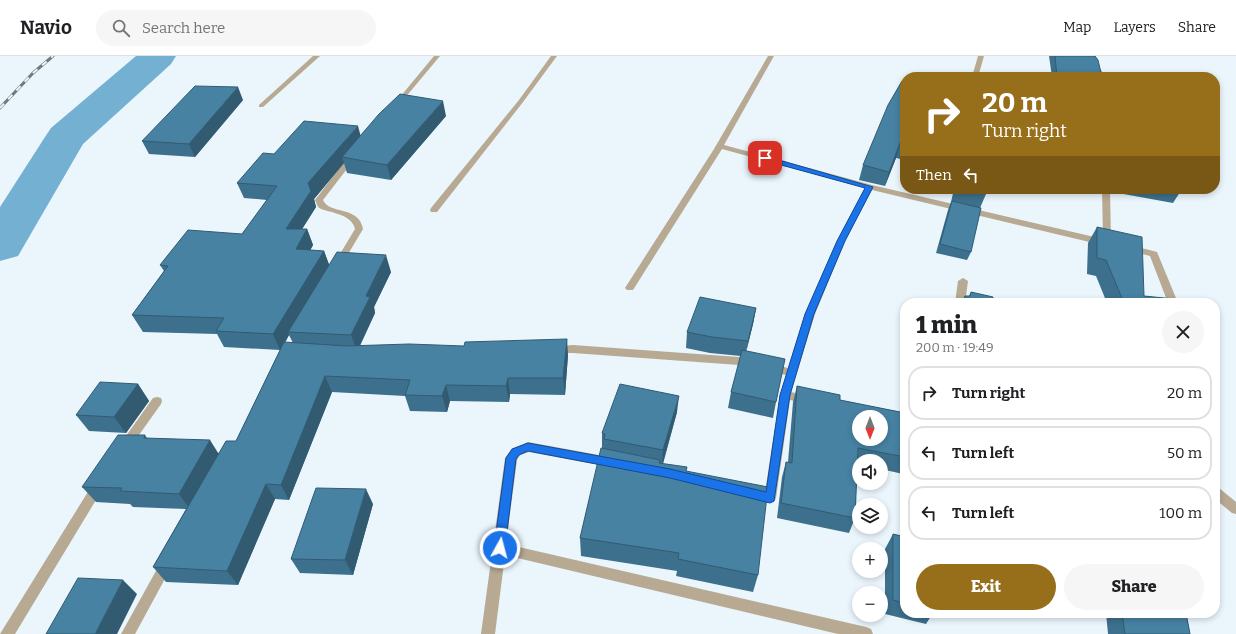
<!DOCTYPE html>
<html lang="en">
<head>
<meta charset="utf-8">
<style>
	body { margin:0; font-family:Bitter,serif; background:#f6f6f6; color:#202124; height:100vh; display:flex; flex-direction:column; font-size:15px; white-space:nowrap }
	* { box-sizing:border-box; margin:0 }
	p { font-size:13px; color:#757577 }
	.icon { flex:none; width:22px; height:22px; fill:none; stroke:currentColor; stroke-width:2; stroke-linecap:round; stroke-linejoin:round }
	.map { position:relative; flex:1; overflow:hidden }
	.side { position:absolute; left:900px; top:242px; width:320px; height:320px; display:flex; flex-direction:column; background:#fff; border-radius:16px; box-shadow:0 2px 6px #0003 }
	.side>* { flex:none }
	.guide { position:absolute; left:900px; top:16px; width:320px; height:122px; border-radius:16px; box-shadow:0 2px 6px #0003; background:#976e1a; color:#fff; overflow:hidden }
	.needle { width:26px; rotate:180deg }
	.fabs { position:absolute; left:852px; top:354px; display:grid; gap:8px }
	.fabs a { display:grid; place-items:center; width:36px; height:36px; border-radius:50%; background:#fff; box-shadow:0 2px 6px #0003; font-size:20px }
	.pin { position:absolute; display:grid; place-items:center; width:34px; height:34px; color:#fff; margin:-17px; border-radius:8px; box-shadow:0 2px 6px #0006 }
	.me { position:absolute; width:44px; margin:-22px; rotate:7deg; stroke-linejoin:round; filter:drop-shadow(0 0 3px #0008) }
	.turn { display:flex; align-items:center; gap:14px; height:84px; padding:0 16px; font-size:18px }
	.turn .icon { width:52px; height:52px; stroke-width:2.5 }
	.turn b { display:block; font-size:28px; line-height:34px }
	.then { display:flex; align-items:center; height:38px; padding:0 16px; background:#0003; gap:8px; font-size:15px }
	.round { display:grid; place-items:center; flex:none; width:42px; height:42px; border-radius:21px; background:#f6f6f6 }
	.overview { display:flex; align-items:center; justify-content:space-between; height:68px; padding:0 16px }
	h1 { font-size:24px; font-weight:800; line-height:30px }
	.primary-button { display:flex; gap:8px; margin-top:auto; padding:8px 16px }
	.primary-button a { flex:1; height:46px; border-radius:24px; background:#976e1a; color:#fff; font-size:16px; font-weight:800; line-height:46px; text-align:center }
	.primary-button a+a { background:#f6f6f6; color:#202124 }
	ul { padding:0; list-style:none }
	li { display:flex; align-items:center; gap:12px; height:54px; margin:0 8px 6px; padding:0 8px; border:2px solid #e0e0e0; border-radius:16px }
	li div { flex:1 }
	li b { display:block; font-size:15px }
	li em { font-style:normal }
	header { display:flex; align-items:center; gap:24px; box-sizing:border-box; height:56px; padding:0 20px; background:#fff; border-bottom:1px solid #e0e0e0 }
	header strong { font-size:19px }
	nav { display:flex; gap:22px; margin-inline-start:auto; font-size:14px }
	.search { width:280px; height:36px; background:#f6f6f6; display:flex; align-items:center; gap:10px; box-sizing:border-box; padding:0 14px; border-radius:22px; color:#757577; font-size:15px }
	.map>svg:first-child { display:block }
</style>
</head>
<body>
<header>
<strong>Navio</strong>
<div class="search"><svg class="icon" aria-label="search" viewBox="0 0 24 24"><circle cx="10" cy="10" r="6"/><path d="M15 15l6 6"/></svg>Search here</div>
<nav><a>Map</a><a>Layers</a><a>Share</a></nav>
</header>
<div class="map">
<svg width="1236" height="578" viewBox="0 0 1236 578">
	<rect width="100%" height="100%" fill="#eaf5fc"/>
	<g fill="none" stroke-linecap="round" stroke-linejoin="round">
		<path fill="#74b0d2" fill-rule="evenodd" d="M136,0H176L171,8L83,88L18,200L0,205V151L45,81L51,72Z"/>
		<path fill="#b7a992" fill-rule="evenodd" d="M313,0H320L263,51H259V49Z
			M434,0H440L399,49H395V47Z
			M551,0H557L523,46L437,156H431L430,154L431,152L519,44Z
			M768,0H774L724,89L872,129L1103,183L1102,133H1110L1111,187L1107,190L1102,189L872,134L845,185L815,258L791,336L811,341L812,344L811,347L807,348L790,344L776,442L774,446L770,447L750,442L748,438L750,434L754,433L765,436L780,339L786,319L767,315L766,312L767,309L771,308L788,312L805,258L837,185L865,132L722,93L633,234H627L625,232L714,93Z
			M978,0H984L978,21H972Z
			M1085,0H1091L1106,21H1100Z
			M350,98H353L357,100L323,144C329,159 359,149 363,173L341,210L338,211L334,208L355,173C352,159 333,157 321,153L318,151L315,144Z
			M1130,189L1157,196L1178,247H1168L1150,200L1127,194L1126,192L1127,190Z
			M963,222L968,225L965,247H955L958,225Z
			M573,289L739,301L755,305L756,308L755,311L751,312L739,309L573,297H550L549,294L550,291Z
			M157,341L161,342L162,345L161,348L129,393L125,395L121,393L119,390L121,387L153,342Z
			M528,386L610,401L614,403L616,406L614,409L610,411L529,396L520,399L517,404L506,488L866,571L871,573L873,578H838L505,499L495,578H481L505,402L512,393Z
			M98,425L102,426L104,430L102,434L15,578H0L94,426Z
			M1215,431L1219,432L1236,446V458L1232,457L1215,443Z
			M167,502L172,504L173,508L135,578H121L162,504Z"/>
		<g stroke="#71797f" stroke-width="3">
			<path id="rail" d="M0,52L33,17L53,0"/>
		</g>
		<use href="#rail" stroke="#eaf5fc" stroke-width="2" stroke-dasharray="6" stroke-linecap="butt"/>
	</g>
	<path fill="#3d708c" fill-rule="evenodd" d="M1049,0H1095L1102,21H1052Z
		M905,26V104L896,102L885,130L859,124L863,109Z
		M243,44L195,101L149,98L142,85Z
		M446,60L391,124L347,117L344,107L314,143L316,151L302,173H307L313,189L310,194L324,195L329,209L391,216L374,251L375,257L360,290L568,299L565,339L510,338L509,346L450,345L447,356L410,355L405,340L332,336L289,444L275,443L238,529L166,526L153,511L186,453L133,451L130,448L96,446L82,431L145,379L147,382L219,397L236,385L280,294L224,291L217,278L143,276L132,259L164,215L160,209L242,178L267,144L244,142L237,127L274,98L360,80ZM289,279L293,287H285Z
		M954,133H987L986,138L980,152L971,196L967,204L936,197L948,154L951,146Z
		M1118,133H1182L1173,147L1118,137Z
		M1097,171L1144,240L1176,247H1107L1096,220L1087,218L1088,187Z
		M971,236L993,247H961L965,240H969Z
		M756,252L753,268L746,295L776,346L773,362L728,352L731,336L741,300L710,297L686,292L687,276Z
		M138,328L149,345L126,377L89,375L76,359Z
		M797,330L840,344L905,357V413L903,418L881,413V405H859V409L857,408L855,462L849,477L777,462L782,421L786,406H788L793,346Z
		M677,356L663,408L686,415L758,519L753,536L676,520L677,515L581,500L580,482L602,393V377Z
		M373,448L353,519L300,517L291,503Z
		M893,478L905,481V557H933L926,568L885,558V493Z
		M1106,557H1186L1190,578H1108Z"/>
	<path fill="#325b72" d="M238,31L243,44L195,101L189,88Z
		M443,45L446,60L391,124L387,109Z
		M358,70L362,85L342,101L344,107L314,143L316,151L292,189L286,173L308,127Z
		M900,87L896,102L885,130L889,116Z
		M307,173L313,189L302,210L296,193Z
		M324,195L330,211L288,276L289,279L280,294L273,278Z
		M386,199L391,216L374,251L375,257L357,295L351,279L366,240Z
		M756,252L753,268L745,301L748,285Z
		M567,283L568,299L565,339L563,322Z
		M325,320L332,336L289,444L281,429Z
		M508,322L510,338L509,346L506,330Z
		M138,328L149,345L126,377L114,361Z
		M446,329L450,345L447,356L442,340Z
		M679,340L677,356L662,410L663,394Z
		M210,384L220,400L190,453L179,438Z
		M266,428L275,443L238,529L227,515Z
		M366,433L373,448L353,519L345,504Z
		M123,524L137,538L117,578H95Z"/>
	<path fill="#4782a3" stroke="#325b72" fill-rule="evenodd" d="M1055,0H1095L1098,4L1102,21H1057Z
		M902,25L905,26V88L900,87L889,116L863,109L888,49Z
		M195,30L238,31L189,88L142,85Z
		M400,38L443,45L387,109L342,101L379,58Z
		M304,65L358,70L308,127L311,135L286,173H307L296,193L324,195L273,278L216,275L224,262L132,259L168,210L160,209L188,174L242,178L277,130L237,127L263,97L274,98Z
		M965,133H987L986,138Z
		M952,145L981,152L971,196L940,188Z
		M1097,171L1142,181L1144,240L1174,243L1176,247H1124L1106,204L1097,202Z
		M337,196L386,199L366,240L370,241L351,279L288,276Z
		M971,236L993,241V247H964L965,240H970Z
		M700,241L756,252L748,285L712,281L687,276Z
		M567,283L563,322H508L506,330L446,329L442,340L405,339L410,324L325,320L281,429L266,428L227,515L153,511L226,385H236L284,286L347,290L409,288L464,290L465,286Z
		M742,294L785,303L776,346L731,336Z
		M100,326L138,328L114,361L76,359Z
		M620,328L679,340L663,394L604,383L605,378L602,377Z
		M797,330L840,339V344L905,357V401L858,392L855,462L781,447L786,406L792,407ZM859,361H881V383H859Z
		M118,379H145L144,382L210,384L179,438L120,435L122,432L82,431Z
		M601,392L660,404L659,407L687,411L686,415L768,431L758,519L678,503L679,497L580,482Z
		M316,432L366,433L345,504L291,503Z
		M893,478L905,481V547L893,544Z
		M78,522L123,524L95,578H46Z
		M1122,557H1186L1190,578H1125Z"/>
	<path fill="#1a73e8" stroke="#114b97" d="M765,100L873,131L845,185L814,258L790,339L774,445L770,447L670,422L528,395L519,399L516,403L505,492L504,495L500,497L496,495L494,492L506,402L512,393L528,387L670,413L766,436L780,339L805,258L837,185L865,132L763,104V101Z"/>
</svg>
<div class="fabs">
<a><svg class="needle" viewBox="-14 -14 28 28"><path d="M0-13l5 13h-10z" fill="#e53935"/><path d="M0 13l5-13h-10z" fill="#757577"/></svg></a>
<a><svg class="icon" aria-label="sound" viewBox="0 0 24 24"><path d="M4 9h4l5-4v14l-5-4H4zM17 9q2 3 0 6"/></svg></a>
<a><svg class="icon" aria-label="layers" viewBox="0 0 24 24"><path d="M12 4l9 5-9 5-9-5zM3 14l9 5 9-5"/></svg></a>
<a>+</a>
<a>−</a>
</div>
<div class="pin" style="left:765px;top:102px;background:#d93025"><svg class="icon" aria-label="arrive" viewBox="0 0 24 24"><path d="M6 21V4h12l-3 4 3 4H6"/></svg></div>
<svg class="me" style="left:500px;top:492px" viewBox="-20 -20 40 40"><circle r="17" fill="#1a73e8" stroke="#fff" stroke-width="3"/><path d="M0-11L8 9 0 5-8 9z" fill="#fff"/></svg>
<div class="guide">
<div class="turn"><svg class="icon" aria-label="right" viewBox="0 0 24 24"><path d="M7 20v-9h11M14 6l5 5-5 5"/></svg><div><b>20 m</b>Turn right</div></div>
<div class="then">Then<svg class="icon" aria-label="left" viewBox="0 0 24 24"><path d="M17 20v-9H6M10 6l-5 5 5 5"/></svg></div>
</div>
<section class="side">
<div class="overview"><div><h1>1 min</h1><p>200 m · 19:49</p></div><a class="round"><svg class="icon" aria-label="close" viewBox="0 0 24 24"><path d="M6 6l12 12M18 6L6 18"/></svg></a></div>
<ul>
<li><svg class="icon" aria-label="right" viewBox="0 0 24 24"><path d="M7 20v-9h11M14 6l5 5-5 5"/></svg><div><b>Turn right</b></div><em>20 m</em></li>
<li><svg class="icon" aria-label="left" viewBox="0 0 24 24"><path d="M17 20v-9H6M10 6l-5 5 5 5"/></svg><div><b>Turn left</b></div><em>50 m</em></li>
<li><svg class="icon" aria-label="left" viewBox="0 0 24 24"><path d="M17 20v-9H6M10 6l-5 5 5 5"/></svg><div><b>Turn left</b></div><em>100 m</em></li>
</ul>
<div class="primary-button"><a>Exit</a><a>Share</a></div>
</section>
</div>
</body>
</html>
